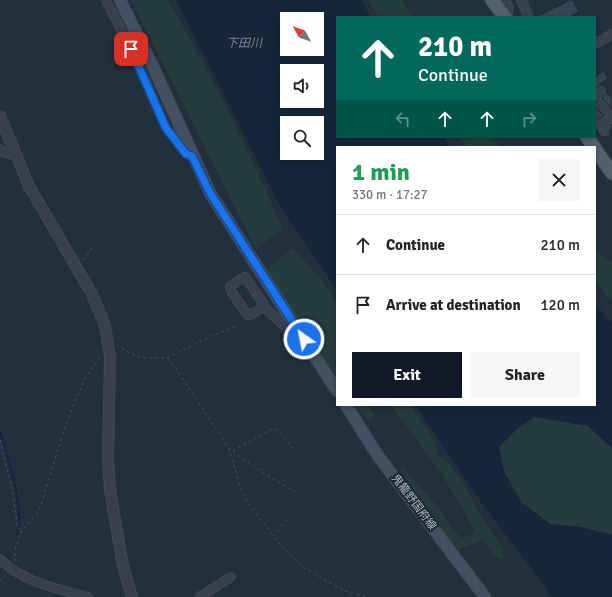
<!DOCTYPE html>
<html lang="en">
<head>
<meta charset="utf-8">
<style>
	body { margin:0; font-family:Signika,"Noto Sans JP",sans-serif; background:#f6f6f6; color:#222; height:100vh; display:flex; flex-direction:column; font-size:15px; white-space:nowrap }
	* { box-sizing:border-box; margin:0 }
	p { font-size:13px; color:#767676 }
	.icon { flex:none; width:22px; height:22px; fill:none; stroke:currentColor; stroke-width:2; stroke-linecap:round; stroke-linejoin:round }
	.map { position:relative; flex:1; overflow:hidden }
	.sheet { position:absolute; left:336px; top:146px; width:260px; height:260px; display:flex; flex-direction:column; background:#fff; border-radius:0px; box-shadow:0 2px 6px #0003 }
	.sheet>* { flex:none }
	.top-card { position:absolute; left:336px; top:16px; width:260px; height:122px; border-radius:0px; box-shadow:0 2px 6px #0003; background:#00695c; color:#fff; overflow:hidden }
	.needle { width:26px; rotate:310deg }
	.fabs { position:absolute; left:280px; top:12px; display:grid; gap:8px }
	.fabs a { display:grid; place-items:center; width:44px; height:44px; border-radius:0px; background:#fff; box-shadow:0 2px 6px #0003; font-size:20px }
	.pin { position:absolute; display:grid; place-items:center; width:34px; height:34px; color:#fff; margin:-17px; border-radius:8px; box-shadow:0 2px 6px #0006 }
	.me { position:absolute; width:44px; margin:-22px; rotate:327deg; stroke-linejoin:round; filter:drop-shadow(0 0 3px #0008) }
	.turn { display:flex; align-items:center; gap:14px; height:84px; padding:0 16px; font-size:18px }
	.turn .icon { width:52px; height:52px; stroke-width:2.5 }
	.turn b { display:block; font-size:28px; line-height:34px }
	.lanes { display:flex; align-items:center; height:38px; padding:0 16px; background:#0003; justify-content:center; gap:20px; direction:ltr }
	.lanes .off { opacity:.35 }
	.round { display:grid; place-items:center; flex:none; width:42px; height:42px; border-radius:0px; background:#f6f6f6 }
	.summary { display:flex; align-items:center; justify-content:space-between; height:68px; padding:0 16px }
	h1 { font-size:24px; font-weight:700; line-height:30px; color:#1e9e55 }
	.primary-button { display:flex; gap:8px; margin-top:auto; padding:8px 16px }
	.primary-button a { flex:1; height:46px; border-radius:0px; background:#111827; color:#fff; font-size:16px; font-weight:700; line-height:46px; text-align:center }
	.primary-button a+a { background:#f6f6f6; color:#222 }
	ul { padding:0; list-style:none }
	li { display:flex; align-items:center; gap:12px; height:60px; padding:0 16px; border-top:1px solid #e0e0e0 }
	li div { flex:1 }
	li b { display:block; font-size:15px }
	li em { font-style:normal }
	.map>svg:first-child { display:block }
</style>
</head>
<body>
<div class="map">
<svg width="612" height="597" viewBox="0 0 612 597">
	<rect width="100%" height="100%" fill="#232f3c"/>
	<path fill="#253c3d" d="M131,0H168C211,74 248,151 283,229L256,249Z
		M368,0H402L414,17H378Z
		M459,137H492L501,147H468Z
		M293,248L321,279L337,305V379L266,269Z
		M595,248L605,258L612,262V301L595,282Z
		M354,405H367L375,416L368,421Z
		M391,405H410L436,443L437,454L449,464L465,485L478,512L503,549V560L493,555L483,540L459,549L450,542L399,472L403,467L439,508L452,529L462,538L471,535L475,531L443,476Z
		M535,417L588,426L612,448V535L580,527L550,524L522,503L504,472L499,447L517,429Z"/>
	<path fill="#16263a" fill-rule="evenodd" d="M176,0H361L371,17H337V137H444L450,147H337V290L281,208ZM287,19H317V49H287ZM287,71H317V101H287ZM287,123H317V153H287Z
		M595,304L612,323V448L588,426L535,417L517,429L499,447L504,472L522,503L550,524L580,527L612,535V597H553L483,505L415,405H595Z"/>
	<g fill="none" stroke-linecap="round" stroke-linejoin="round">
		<path stroke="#16263a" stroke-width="2" d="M0,431C7,455 26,512 17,534
			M64,595L70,597"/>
	</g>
	<path fill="#354352" stroke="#1e2833" d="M566,0H573L579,12L569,17H535L567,2Z
		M603,71L608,78L595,89V77Z
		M606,92L612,98V108L602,98Z
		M595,107L604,116L595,121Z
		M612,124V130H609L610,136L601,137L600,134H598L597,130Z"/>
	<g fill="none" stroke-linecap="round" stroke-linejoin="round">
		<g stroke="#404a55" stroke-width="10">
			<path id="minor" d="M106,0L137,62L166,128L186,154L192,156
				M505,0L509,8L507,17
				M521,0L529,17
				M595,44L612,34
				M595,97L601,91
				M595,99L612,116
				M599,125L612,118
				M0,149L5,153L16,155
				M264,307L250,315H247L230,289V286L245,277L263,303L264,307L289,330L295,326
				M0,559C22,582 58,589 88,597
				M199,597L231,577"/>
		</g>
		<g stroke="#404a55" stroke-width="12">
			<path id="tertiary" d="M0,116L29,186L92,294L105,326L110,356L108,459L110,490L123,566L132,597"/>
		</g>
		<g stroke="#404a55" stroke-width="13">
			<path id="secondary" d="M120,0L156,73L210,193L337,391
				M346,405L378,456L485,597"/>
		</g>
		<g stroke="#404a55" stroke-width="15">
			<path id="primary" d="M492,0L505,17
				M587,137L594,147
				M595,149L612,173"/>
		</g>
		<path stroke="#3d5556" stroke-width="1" stroke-dasharray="3 3" stroke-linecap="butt" d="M83,260L92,248
			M117,344C125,352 135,356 146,358C155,359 164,356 171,361L228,447L241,489L248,503L282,547L304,568L345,591L367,597
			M167,358L211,336L236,326
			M0,440L12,488L18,528L22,530
			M228,448L265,474L294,491
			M233,451L272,429H276L295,450
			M273,536L289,517
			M15,562V550L21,532L39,511L65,427L75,401L86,377L101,356
			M0,581L6,574"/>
		<use href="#minor" stroke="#37414c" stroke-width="8"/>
		<use href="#tertiary" stroke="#37414c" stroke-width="10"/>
		<use href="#secondary" stroke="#445060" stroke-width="11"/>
		<use href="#primary" stroke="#54606d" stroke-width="13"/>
	</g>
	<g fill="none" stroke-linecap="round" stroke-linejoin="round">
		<g stroke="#114b97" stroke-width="10">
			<path id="route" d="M131,49L166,128L186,154L192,156L210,193L304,339"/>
		</g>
		<use href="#route" stroke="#1a73e8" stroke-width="7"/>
	</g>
	<g text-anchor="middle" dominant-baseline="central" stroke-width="4" stroke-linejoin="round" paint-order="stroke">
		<g font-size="11" fill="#b2bbc8" stroke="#1c2631">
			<text transform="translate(414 502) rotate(53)">鬼籠野国府線</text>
		</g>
		<g font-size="12" font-style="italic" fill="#6a87a8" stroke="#1c2631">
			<text x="244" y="43">下田川</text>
		</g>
	</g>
</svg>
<div class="fabs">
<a><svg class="needle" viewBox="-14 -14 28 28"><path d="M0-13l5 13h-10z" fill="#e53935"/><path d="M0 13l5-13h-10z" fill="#767676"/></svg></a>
<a><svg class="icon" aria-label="sound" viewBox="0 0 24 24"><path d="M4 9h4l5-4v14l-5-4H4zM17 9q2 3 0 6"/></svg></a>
<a><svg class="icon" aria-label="search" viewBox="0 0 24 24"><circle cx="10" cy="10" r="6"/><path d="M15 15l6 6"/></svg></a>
</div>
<div class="pin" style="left:131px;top:49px;background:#d93025"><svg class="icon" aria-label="arrive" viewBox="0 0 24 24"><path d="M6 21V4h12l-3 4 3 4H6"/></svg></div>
<svg class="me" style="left:304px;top:339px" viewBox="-20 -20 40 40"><circle r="17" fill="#1a73e8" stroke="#fff" stroke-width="3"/><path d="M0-11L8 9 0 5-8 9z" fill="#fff"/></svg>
<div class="top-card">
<div class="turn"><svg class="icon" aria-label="ahead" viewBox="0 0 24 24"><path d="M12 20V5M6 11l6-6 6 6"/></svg><div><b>210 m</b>Continue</div></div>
<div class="lanes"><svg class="icon off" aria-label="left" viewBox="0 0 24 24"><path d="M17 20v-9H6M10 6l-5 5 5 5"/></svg><svg class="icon" aria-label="ahead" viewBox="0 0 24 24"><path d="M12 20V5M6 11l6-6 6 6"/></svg><svg class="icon" aria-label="ahead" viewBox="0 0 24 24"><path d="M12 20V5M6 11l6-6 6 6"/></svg><svg class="icon off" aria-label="right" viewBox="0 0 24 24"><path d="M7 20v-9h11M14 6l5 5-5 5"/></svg></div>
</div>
<section class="sheet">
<div class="summary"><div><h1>1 min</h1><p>330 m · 17:27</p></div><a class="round"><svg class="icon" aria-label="close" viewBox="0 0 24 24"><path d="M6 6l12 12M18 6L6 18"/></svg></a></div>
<ul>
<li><svg class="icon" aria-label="ahead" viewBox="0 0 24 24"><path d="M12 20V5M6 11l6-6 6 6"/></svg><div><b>Continue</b></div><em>210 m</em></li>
<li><svg class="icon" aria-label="arrive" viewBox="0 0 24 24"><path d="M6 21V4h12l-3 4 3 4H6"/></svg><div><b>Arrive at destination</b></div><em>120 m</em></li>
</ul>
<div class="primary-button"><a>Exit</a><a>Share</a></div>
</section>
</div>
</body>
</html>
